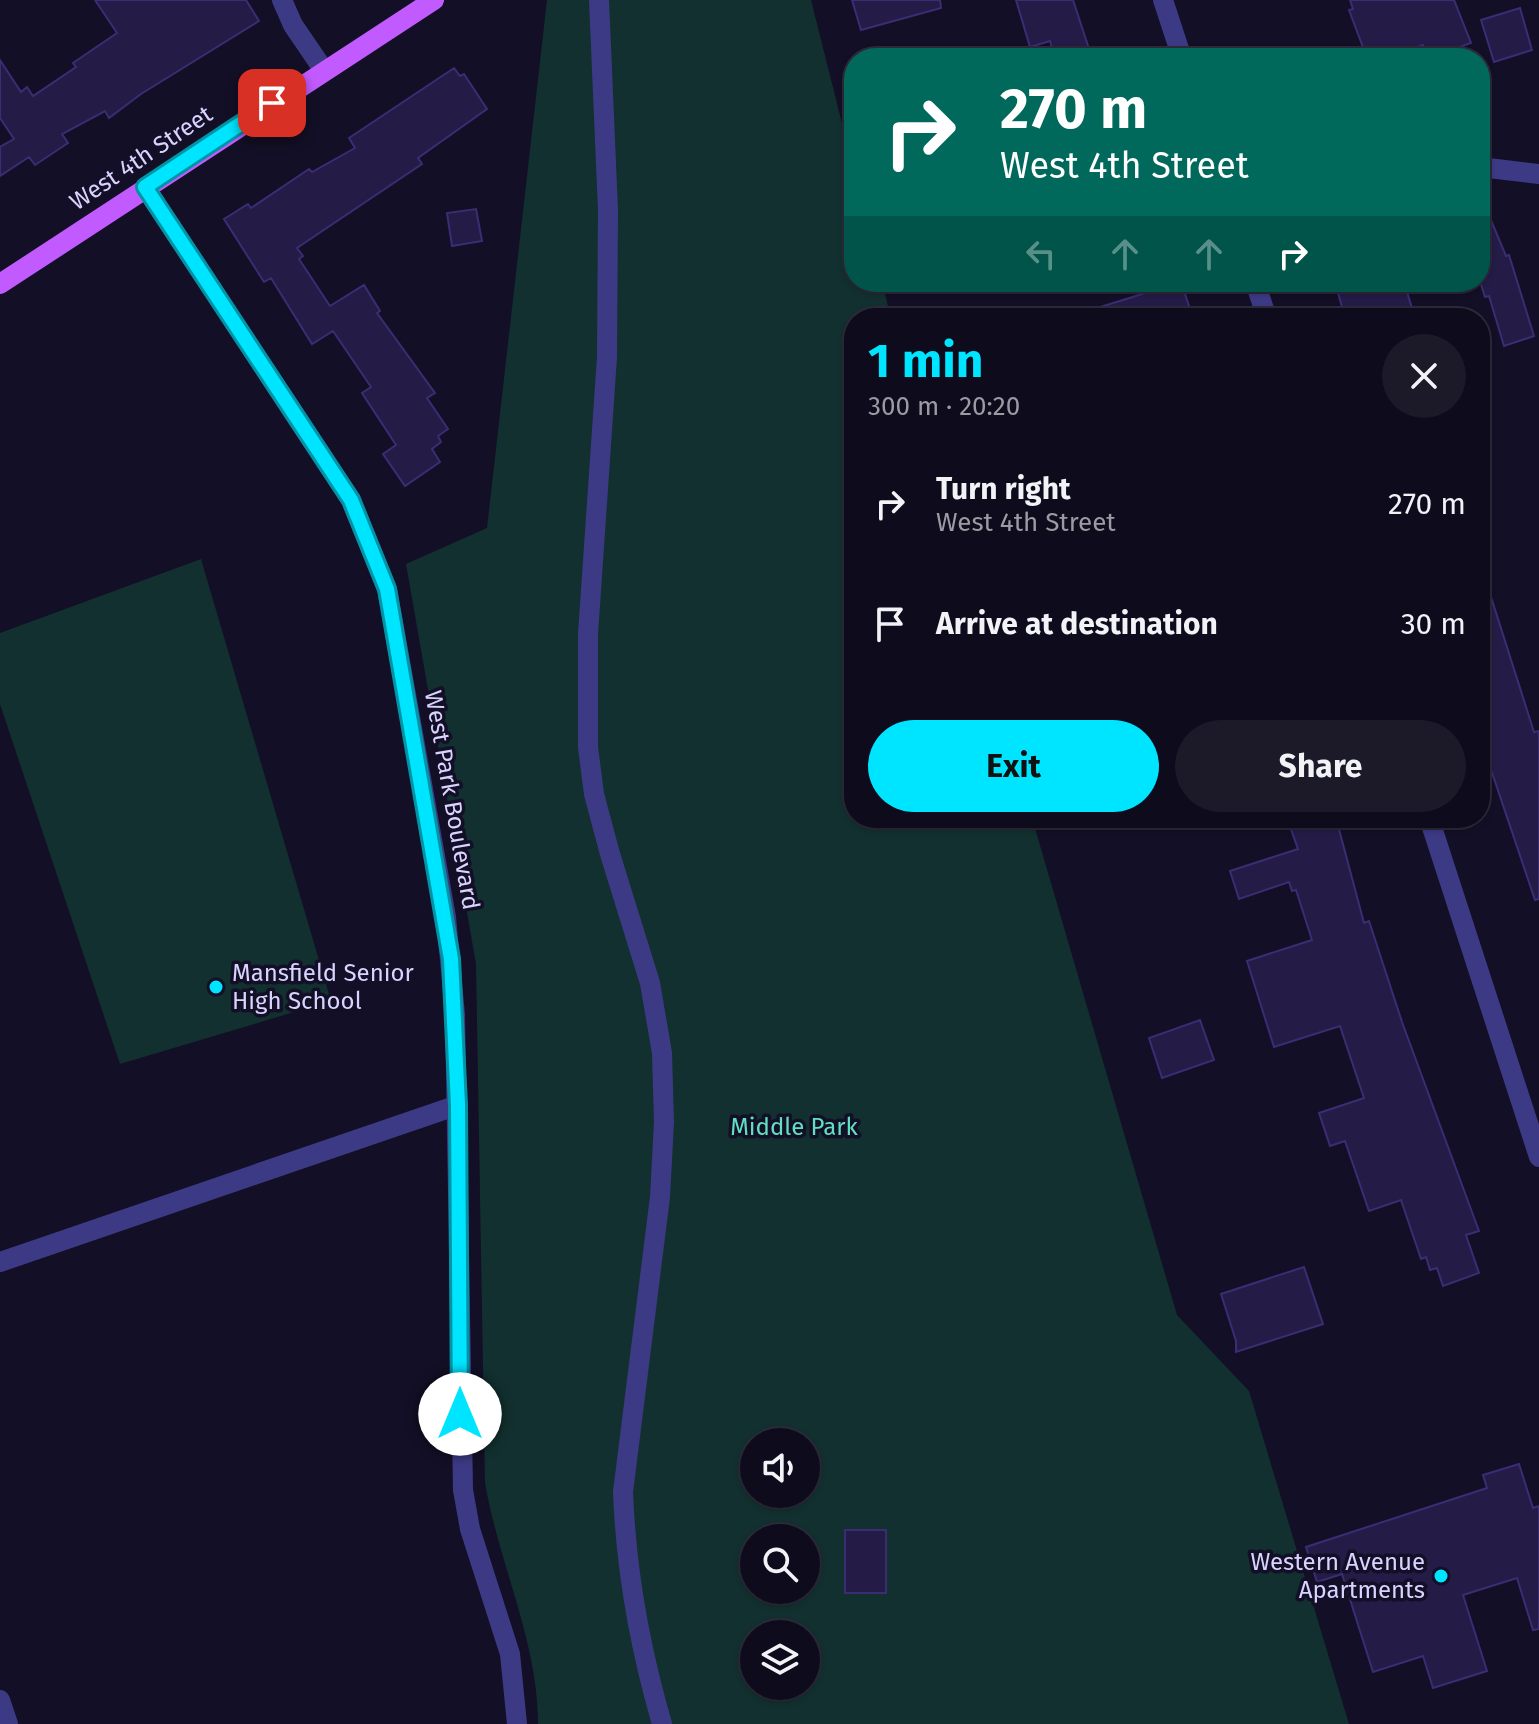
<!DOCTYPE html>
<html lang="en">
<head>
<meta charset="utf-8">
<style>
	body { margin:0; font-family:"Fira Sans",sans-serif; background:#1c1929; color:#f1f3f6; height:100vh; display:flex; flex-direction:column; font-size:30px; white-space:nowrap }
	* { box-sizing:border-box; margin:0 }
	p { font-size:26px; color:#9b9ba3 }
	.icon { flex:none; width:44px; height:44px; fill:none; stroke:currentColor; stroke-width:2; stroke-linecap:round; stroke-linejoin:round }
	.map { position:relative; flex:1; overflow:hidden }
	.drawer { position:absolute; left:844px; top:308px; width:646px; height:520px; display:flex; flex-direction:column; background:#0e0b1c; border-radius:32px; box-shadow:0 2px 6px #0004,0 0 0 2px #2e2b3b }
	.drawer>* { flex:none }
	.guide { position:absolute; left:844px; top:48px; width:646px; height:244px; border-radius:32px; box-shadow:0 2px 6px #0004,0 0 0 2px #2e2b3b; background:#00695c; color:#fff; overflow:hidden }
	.fabs { position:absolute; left:740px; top:1428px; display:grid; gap:16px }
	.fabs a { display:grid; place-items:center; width:80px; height:80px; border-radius:50%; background:#0e0b1c; box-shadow:0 2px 6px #0004,0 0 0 2px #2e2b3b; font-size:40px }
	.pin { position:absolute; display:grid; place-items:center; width:68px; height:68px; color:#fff; margin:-34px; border-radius:16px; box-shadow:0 4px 12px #0006 }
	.me { position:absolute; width:88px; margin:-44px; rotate:0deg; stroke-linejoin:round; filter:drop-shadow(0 0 6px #0008) }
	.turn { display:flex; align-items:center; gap:28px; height:168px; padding:0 24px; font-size:36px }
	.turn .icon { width:104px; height:104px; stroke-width:2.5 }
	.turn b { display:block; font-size:56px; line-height:68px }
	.lanes { display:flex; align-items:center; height:76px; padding:0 24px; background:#0003; justify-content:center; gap:40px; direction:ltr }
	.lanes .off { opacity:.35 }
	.round { display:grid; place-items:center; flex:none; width:84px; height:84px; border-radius:42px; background:#1c1929 }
	.overview { display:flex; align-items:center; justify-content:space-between; height:136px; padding:0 24px }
	h1 { font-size:48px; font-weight:700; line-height:60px; color:#00e5ff }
	.action { display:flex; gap:16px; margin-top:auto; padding:16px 24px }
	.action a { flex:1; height:92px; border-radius:48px; background:#00e5ff; color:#111; font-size:32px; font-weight:700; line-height:92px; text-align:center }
	.action a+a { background:#1c1929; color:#f1f3f6 }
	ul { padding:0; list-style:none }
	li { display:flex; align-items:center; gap:24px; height:120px; padding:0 24px }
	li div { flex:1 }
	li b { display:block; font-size:30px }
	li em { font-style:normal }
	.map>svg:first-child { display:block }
</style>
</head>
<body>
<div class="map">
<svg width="1539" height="1724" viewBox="0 0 1539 1724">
	<rect width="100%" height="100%" fill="#130f26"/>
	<path fill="#12302f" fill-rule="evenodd" d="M547,0H811L854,171V282H882L891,318H854V818H1032L1177,1315L1249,1391L1349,1724H538C538,1640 499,1565 485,1483L476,964L406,564L487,528ZM754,1442H806V1494H754ZM754,1538H806V1590H754ZM754,1634H806V1686H754Z
		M201,559L331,1001L120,1064L0,704V633Z"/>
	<path fill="#241b47" stroke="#3b2d73" stroke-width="2" d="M95,0H246L259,21L141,94L109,118L105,111L62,134L68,143L35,165L29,157L0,176V147L14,139L0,118V60L21,92L27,87L33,96L76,67L73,63L117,33Z
		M852,0H940L941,8L861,30Z
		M1016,0H1073L1092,58H1055L1050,41L1030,47Z
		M1350,0H1454L1471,43L1440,54L1438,49L1426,53L1423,45L1385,58H1367L1349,10L1353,9Z
		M1520,8L1532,50L1494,62L1481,20Z
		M454,68L460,76L464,74L487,109L418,158L422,164L297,248L303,256L299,259L330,306L364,285L380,311L377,313L435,393L427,398L448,429L438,436L441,442L432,449L440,462L405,486L383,454L396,445L362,393L371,387L333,331L312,344L271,278L264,282L224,219L248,204L251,208L309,169L312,172L355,148L349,138Z
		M1480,194L1506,256L1509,255L1534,336L1504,346L1489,296L1485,297L1480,281Z
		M476,209L482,241L452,246L447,213Z
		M1181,282L1193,318H1082L1081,313Z
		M1335,282H1404L1415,318H1345Z
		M1485,578L1534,732L1539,731V899L1535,900L1480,737V579Z
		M1287,818H1336L1364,923L1369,921L1402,1022L1479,1231L1466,1235L1479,1273L1443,1286L1437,1268L1430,1270L1426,1257L1421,1259L1401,1200L1369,1211L1345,1141L1330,1146L1319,1113L1364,1098L1340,1026L1274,1047L1247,961L1312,940L1296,890L1292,891L1289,882L1239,899L1230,871L1298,849Z
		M1200,1020L1214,1060L1162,1078L1149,1038Z
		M1304,1267L1323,1324L1236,1352V1341L1221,1294Z
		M1519,1464L1533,1508L1539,1506V1629L1533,1630L1517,1578L1463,1595L1487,1671L1433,1688L1423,1656L1373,1672L1342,1574L1317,1582L1306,1547L1487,1488L1483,1475Z
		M845,1530H886V1593H845Z"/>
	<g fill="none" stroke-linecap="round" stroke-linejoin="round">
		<path stroke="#3d3a85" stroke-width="20" d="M282,0L293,25L323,69
			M599,0L608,210L607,357L588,634V747L594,794L610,854L650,983L662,1053L664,1122L660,1197L623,1492C626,1571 640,1648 662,1724
			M1163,0L1182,58
			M1480,167L1539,174
			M145,187L351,500L387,589L446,917L455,1015L463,1490L470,1529L510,1654L517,1724
			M1255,282L1267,318
			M1429,818L1539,1157
			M0,1262L458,1105
			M0,1700L8,1724"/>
		<path stroke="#c25bff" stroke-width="20" d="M0,284L434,0"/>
	</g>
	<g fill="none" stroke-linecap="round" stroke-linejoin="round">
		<g stroke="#0095a6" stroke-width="20">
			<path id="route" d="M272,103L145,187L351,500L387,589L451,959L458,1105L460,1414"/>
		</g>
		<use href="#route" stroke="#00e5ff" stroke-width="14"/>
	</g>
	<g fill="#00e5ff" stroke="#130f26" stroke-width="3">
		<circle cx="216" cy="987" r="8"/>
		<circle cx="1441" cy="1576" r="8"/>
	</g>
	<g text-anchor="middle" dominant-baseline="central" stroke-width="7" stroke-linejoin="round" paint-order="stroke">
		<g font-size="24" fill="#d9d4ff" stroke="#130f26">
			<text transform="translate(141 158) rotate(-34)">West 4th Street</text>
			<text transform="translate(452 800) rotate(80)">West Park Boulevard</text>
		</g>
		<g font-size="24" fill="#d9d4ff" stroke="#130f26" text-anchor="start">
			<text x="232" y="973">Mansfield Senior<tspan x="232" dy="28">High School</tspan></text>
			<text x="1425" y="1562" text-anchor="end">Western Avenue<tspan x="1425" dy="28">Apartments</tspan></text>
		</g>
		<g font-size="24" fill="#5fe0c0" stroke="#130f26">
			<text x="794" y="1127">Middle Park</text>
		</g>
	</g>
</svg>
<div class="fabs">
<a><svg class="icon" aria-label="sound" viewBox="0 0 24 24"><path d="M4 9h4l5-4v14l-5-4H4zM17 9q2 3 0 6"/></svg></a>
<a><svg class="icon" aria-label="search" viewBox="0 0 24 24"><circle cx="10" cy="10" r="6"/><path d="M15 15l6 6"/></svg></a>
<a><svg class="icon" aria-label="layers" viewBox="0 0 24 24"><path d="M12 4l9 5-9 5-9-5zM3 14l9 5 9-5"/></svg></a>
</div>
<div class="pin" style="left:272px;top:103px;background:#d93025"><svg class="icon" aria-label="arrive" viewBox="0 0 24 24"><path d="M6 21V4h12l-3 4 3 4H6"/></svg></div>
<svg class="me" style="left:460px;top:1414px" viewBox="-20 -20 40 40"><circle r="19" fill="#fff"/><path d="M0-13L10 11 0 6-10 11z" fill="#00e5ff"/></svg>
<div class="guide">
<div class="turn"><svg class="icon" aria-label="right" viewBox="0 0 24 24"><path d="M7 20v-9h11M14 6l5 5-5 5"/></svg><div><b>270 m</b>West 4th Street</div></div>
<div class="lanes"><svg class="icon off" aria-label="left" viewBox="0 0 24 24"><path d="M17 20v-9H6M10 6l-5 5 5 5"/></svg><svg class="icon off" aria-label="ahead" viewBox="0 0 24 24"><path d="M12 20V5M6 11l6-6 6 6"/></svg><svg class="icon off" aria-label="ahead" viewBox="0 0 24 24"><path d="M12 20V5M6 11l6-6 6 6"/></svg><svg class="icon" aria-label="right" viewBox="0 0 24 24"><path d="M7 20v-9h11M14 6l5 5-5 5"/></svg></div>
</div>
<section class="drawer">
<div class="overview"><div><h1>1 min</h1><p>300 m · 20:20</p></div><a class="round"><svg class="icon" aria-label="close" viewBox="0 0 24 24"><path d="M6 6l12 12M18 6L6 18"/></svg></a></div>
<ul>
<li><svg class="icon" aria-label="right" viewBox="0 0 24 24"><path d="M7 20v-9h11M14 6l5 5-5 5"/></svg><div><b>Turn right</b><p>West 4th Street</p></div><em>270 m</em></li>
<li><svg class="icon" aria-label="arrive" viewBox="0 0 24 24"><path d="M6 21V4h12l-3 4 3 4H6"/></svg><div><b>Arrive at destination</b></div><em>30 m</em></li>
</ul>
<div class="action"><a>Exit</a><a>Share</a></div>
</section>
</div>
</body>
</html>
